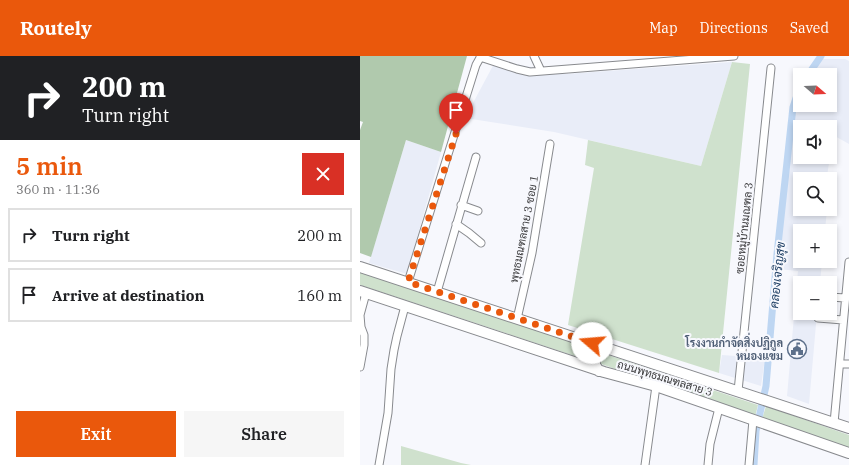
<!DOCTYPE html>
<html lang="en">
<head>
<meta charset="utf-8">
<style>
	body { margin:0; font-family:"IBM Plex Serif",Sarabun,serif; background:#f6f6f6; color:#202124; height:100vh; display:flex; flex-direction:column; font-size:15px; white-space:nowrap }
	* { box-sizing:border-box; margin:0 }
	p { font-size:13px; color:#757577 }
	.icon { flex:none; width:22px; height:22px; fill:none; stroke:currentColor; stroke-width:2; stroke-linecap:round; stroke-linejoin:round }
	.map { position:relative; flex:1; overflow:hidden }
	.drawer { display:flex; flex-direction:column; background:#fff; width:360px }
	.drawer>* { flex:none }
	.hud { background:#202124; color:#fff; overflow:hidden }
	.needle { width:26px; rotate:109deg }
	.buttons { position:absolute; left:433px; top:12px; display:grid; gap:8px }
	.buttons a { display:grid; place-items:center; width:44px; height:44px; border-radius:0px; background:#fff; box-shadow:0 2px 6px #0003; font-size:20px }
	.pin { position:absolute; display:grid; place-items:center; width:34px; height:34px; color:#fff; margin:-41px -17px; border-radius:50% 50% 50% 0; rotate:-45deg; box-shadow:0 0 4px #0007 }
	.pin .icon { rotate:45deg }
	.me { position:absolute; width:44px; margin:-22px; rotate:288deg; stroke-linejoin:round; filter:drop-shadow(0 0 3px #0008) }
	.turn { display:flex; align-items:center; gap:14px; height:84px; padding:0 16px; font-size:18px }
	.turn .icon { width:52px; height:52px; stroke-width:2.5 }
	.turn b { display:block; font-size:28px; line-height:34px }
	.round { display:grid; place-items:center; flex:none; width:42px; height:42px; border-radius:0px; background:#f6f6f6 }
	.head { display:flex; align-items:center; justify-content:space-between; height:68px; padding:0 16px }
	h1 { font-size:24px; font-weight:600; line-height:30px; color:#ea580c }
	.button { display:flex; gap:8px; margin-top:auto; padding:8px 16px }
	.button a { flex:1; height:46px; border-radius:0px; background:#ea580c; color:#fff; font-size:16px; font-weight:600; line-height:46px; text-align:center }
	.button a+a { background:#f6f6f6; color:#202124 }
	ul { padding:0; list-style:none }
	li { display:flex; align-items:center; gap:12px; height:54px; margin:0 8px 6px; padding:0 8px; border:2px solid #e0e0e0; border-radius:0px }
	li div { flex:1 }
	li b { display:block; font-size:15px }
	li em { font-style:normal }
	header { display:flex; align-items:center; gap:24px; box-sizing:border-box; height:56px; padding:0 20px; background:#ea580c; color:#fff }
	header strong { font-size:19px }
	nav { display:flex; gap:22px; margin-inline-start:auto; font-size:14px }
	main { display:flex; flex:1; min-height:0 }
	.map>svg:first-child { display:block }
</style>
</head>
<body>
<header>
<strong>Routely</strong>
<nav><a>Map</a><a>Directions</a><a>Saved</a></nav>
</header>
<main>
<section class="drawer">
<div class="hud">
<div class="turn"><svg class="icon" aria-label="right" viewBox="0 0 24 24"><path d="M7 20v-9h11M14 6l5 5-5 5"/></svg><div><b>200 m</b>Turn right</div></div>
</div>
<div class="head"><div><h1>5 min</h1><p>360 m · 11:36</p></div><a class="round" style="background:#d93025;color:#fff"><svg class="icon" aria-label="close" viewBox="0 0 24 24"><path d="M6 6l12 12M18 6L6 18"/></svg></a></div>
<ul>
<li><svg class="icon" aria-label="right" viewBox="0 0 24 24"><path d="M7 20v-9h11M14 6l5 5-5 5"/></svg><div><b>Turn right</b></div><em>200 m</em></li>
<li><svg class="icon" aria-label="arrive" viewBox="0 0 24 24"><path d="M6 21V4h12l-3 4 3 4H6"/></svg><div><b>Arrive at destination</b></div><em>160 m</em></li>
</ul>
<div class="button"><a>Exit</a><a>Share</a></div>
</section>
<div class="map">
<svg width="489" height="409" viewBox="0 0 489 409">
	<rect width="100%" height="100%" fill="#f7f8fd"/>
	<path fill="#e9edf8" d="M460,3H485L489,5V88L473,79L470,100V71H440V101H470L467,120L469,123H440V153H467L465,175H440V205H462L460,227H440V257H457L449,348L427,340L438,215L418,213L433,71L439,37L440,36V49H470V19H451Z
		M136,4L206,18L372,6L341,110L194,76L105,62Z
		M46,84L81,96L47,218L9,207Z
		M362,299L405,302L401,330L359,317Z"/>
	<path fill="#cfe1cd" d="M372,6L390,8L359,317L208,269L234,112L225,109L228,84L341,110Z
		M0,215L234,293L231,296L230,305L0,229Z
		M245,298L398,349L395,361L241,308L238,304L239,300Z
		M406,350L489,379V392L402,363Z
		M41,390L101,407L111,409H41Z"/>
	<path fill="#b0c9ad" d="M0,0H107L81,96L46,84L11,201L0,197V74L3,66L0,65Z"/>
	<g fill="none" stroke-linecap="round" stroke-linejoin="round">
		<path stroke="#bed6f2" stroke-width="7" d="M448,19L461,0
			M394,409L396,375L406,330L417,198L433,51L440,30"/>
		<g stroke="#888a8e" stroke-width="9">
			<path id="minor" d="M174,0L181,15
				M120,1L157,13L170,16L374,0
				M101,149L118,155
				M96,168L109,177L121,187
				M48,226L116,9L121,0
				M77,236L116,101
				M470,241L485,242
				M458,262L483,264
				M157,263L172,197L190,88
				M480,308H489
				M0,311L4,289V279L1,271L0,259L6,237
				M378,335L411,12
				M474,367L489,206
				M19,409L28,357L31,313L34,294L37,280L45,250
				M285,409L296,330
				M348,409L350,388L359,352
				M389,409L393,364"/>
		</g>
		<g stroke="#888a8e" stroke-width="12">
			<path id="secondary" d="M0,211L489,372
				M0,235L244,316L296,330L489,397
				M239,315L235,309V300L239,293L246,292"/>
		</g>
		<use href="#minor" stroke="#fff" stroke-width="7"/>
		<use href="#secondary" stroke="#fff" stroke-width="10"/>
	</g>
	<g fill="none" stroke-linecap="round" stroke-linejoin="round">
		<path stroke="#ea580c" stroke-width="7" stroke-dasharray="0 12.6" d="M96,78L48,226L232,287"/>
	</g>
	<defs>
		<g id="civic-ring" transform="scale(1)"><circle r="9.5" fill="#f7f8fd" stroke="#5c6f8a" stroke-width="1.5"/><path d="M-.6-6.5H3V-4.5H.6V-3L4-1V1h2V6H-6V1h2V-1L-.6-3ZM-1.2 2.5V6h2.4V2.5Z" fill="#5c6f8a"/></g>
	</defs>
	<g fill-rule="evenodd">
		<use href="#civic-ring" x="437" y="293"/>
	</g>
	<g text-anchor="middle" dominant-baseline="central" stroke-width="4" stroke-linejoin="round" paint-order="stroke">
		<g font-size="11" fill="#3b3b3d" stroke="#f7f8fd">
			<text transform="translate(384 172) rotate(-84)">ซอยหมู่บ้านมณฑล 3</text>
			<text transform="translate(164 173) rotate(-79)">พุทธมณฑลสาย 3 ซอย 1</text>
			<text transform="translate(305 322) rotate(17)">ถนนพุทธมณฑลสาย 3</text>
		</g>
		<g font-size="11" font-weight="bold" fill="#4e5e75" stroke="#f7f8fd" text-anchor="end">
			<text x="423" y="287">โรงงานกำจัดสิ่งปฏิกูล<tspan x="423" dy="13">หนองแขม</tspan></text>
		</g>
		<g font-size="12" font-style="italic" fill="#1d3e64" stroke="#f7f8fd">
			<text transform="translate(417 219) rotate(-84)">คลองเจริญสุข</text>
		</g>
	</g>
</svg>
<div class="buttons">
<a><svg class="needle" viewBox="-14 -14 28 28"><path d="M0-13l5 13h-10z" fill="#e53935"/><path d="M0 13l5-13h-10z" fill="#757577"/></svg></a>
<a><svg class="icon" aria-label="sound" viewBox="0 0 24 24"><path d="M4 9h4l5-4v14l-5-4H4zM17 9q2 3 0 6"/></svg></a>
<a><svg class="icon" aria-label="search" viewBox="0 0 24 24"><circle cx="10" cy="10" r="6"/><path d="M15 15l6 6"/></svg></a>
<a>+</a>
<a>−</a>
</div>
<div class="pin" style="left:96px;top:78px;background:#d93025"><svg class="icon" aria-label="arrive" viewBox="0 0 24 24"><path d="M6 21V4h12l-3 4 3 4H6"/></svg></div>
<svg class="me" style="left:232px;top:287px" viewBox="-20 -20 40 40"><circle r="19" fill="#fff"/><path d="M0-13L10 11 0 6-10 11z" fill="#ea580c"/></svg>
</div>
</main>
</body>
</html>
